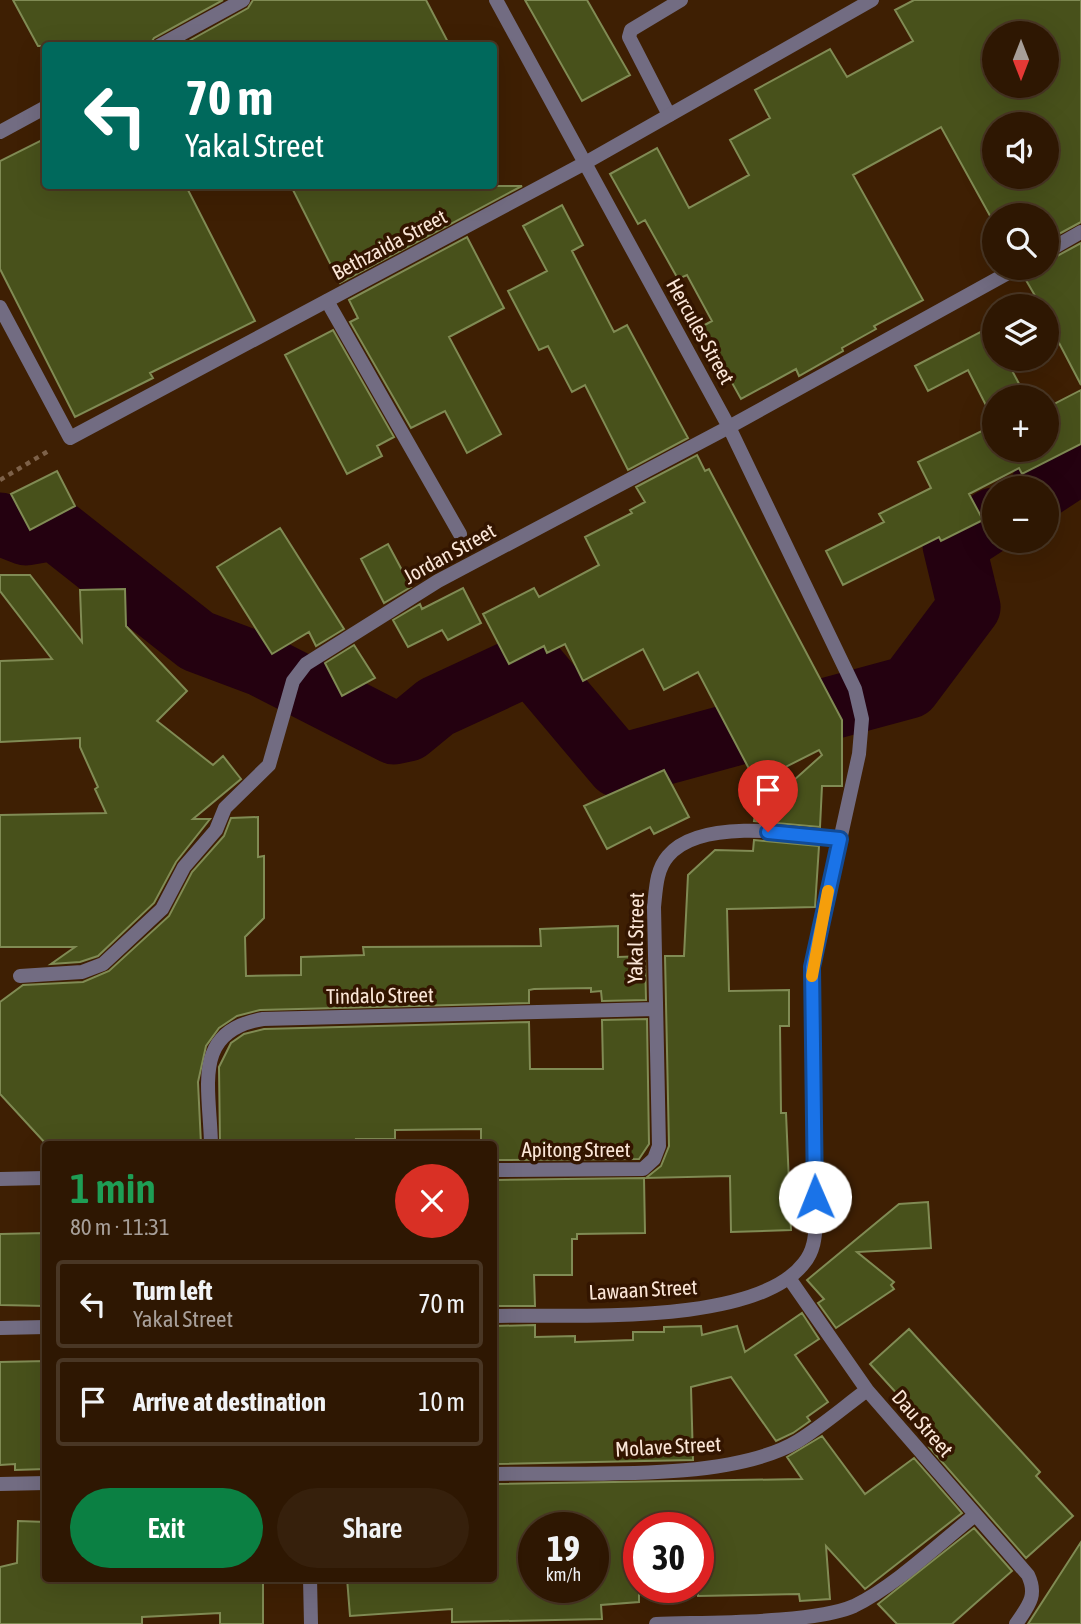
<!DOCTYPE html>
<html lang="en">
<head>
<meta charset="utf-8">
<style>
	body { margin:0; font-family:"Asap Condensed",sans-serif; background:#36200c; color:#f1f3f6; height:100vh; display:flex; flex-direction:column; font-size:26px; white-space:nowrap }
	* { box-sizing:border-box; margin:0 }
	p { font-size:23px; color:#a79f99 }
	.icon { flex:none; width:38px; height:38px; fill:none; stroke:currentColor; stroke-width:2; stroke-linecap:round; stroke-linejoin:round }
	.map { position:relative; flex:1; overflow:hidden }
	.details { position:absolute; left:42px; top:1141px; width:455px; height:441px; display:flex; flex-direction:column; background:#2e1702; border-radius:7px; box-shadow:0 7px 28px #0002,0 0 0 2px #493624 }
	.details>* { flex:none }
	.hud { position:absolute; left:42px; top:42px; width:455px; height:147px; border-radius:7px; box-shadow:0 7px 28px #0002,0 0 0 2px #493624; background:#00695c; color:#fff; overflow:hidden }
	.needle { width:46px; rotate:180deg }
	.fabs { position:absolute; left:982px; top:21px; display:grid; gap:14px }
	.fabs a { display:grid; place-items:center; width:77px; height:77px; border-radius:50%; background:#2e1702; box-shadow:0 7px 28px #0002,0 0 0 2px #493624; font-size:35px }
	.speed { position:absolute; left:518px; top:1512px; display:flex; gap:14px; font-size:35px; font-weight:700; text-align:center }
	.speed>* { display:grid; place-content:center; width:91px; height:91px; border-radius:50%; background:#2e1702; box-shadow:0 7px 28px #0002,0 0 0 2px #493624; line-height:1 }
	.speed small { font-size:18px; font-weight:400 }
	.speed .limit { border:10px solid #d22; background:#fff; color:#111 }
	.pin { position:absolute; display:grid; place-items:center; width:60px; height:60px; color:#fff; margin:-72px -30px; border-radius:50% 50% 50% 0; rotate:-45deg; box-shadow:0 0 7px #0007 }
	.pin .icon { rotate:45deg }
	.me { position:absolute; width:77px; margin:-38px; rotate:359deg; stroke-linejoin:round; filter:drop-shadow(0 0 5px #0008) }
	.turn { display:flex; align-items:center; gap:24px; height:147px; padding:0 28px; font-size:32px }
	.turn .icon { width:91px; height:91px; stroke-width:2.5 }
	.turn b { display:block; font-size:49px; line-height:60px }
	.round { display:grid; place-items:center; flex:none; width:74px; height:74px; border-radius:37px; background:#36200c }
	.headline { display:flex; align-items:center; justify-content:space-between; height:119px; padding:0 28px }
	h1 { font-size:42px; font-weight:600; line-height:52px; color:#1e9e55 }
	.button { display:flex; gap:14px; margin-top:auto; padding:14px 28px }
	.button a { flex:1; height:80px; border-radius:42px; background:#0b8043; color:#fff; font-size:28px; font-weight:600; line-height:80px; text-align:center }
	.button a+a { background:#36200c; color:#f1f3f6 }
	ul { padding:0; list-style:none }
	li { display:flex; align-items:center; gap:21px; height:88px; margin:0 14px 10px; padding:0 14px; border:4px solid #493624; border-radius:7px }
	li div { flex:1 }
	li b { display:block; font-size:26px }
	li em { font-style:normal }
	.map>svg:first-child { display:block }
</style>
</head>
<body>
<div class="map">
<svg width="1081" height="1624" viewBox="0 0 1081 1624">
	<rect width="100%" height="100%" fill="#3e1f03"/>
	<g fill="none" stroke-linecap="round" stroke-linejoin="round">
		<path stroke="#240110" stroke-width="63" d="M1041,488L1081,462
			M0,524L26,534L55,529L197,641L261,665L394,733L408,730L436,707L531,663L618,766L909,687L969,607L954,545L994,519"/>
	</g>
	<path fill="#48511b" stroke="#808b54" stroke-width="2" fill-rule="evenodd" d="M13,0H223L154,38L149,46H38Z
		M253,0H426L450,46H180L248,8Z
		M525,0H587L630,75L582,101Z
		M914,0H1081V222L1046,241V215H994V223L941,127L853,175L923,300L874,326L876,329L842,348L843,351L799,376L796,369L741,399L701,327L712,321L687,275L678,279L645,220L638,224L610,174L657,148L689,208L749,175L730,140L770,118L755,90L830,49L847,77L913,41L895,10ZM994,33H1046V86H994ZM994,124H1046V177H994Z
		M46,138V186H186L255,321L150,373L153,378L75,417L0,269V161Z
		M291,186H522L340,283Z
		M562,205L583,245L572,251L614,332L627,325L688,438L628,470L585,385L572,392L548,346L539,350L508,291L547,271L523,226Z
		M467,237L504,308L449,337L501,434L467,453L445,411L411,428L350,322L358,318L349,300Z
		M1081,243V385L1046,318V306H1041L1023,275L1027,268H1046V262Z
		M990,327L994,335V359H1006L1026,397H994V421L968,370L928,391L915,366Z
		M333,330L394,437L377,446L382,456L347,474L285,355Z
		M1081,390V444L1022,474L1019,468L969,494L983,520L941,541L939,537L843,585L826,551L884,522L879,514L931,488L918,462L994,425V450H1046V408Z
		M697,455L705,471L709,469L842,720V786H822L820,827L754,821L755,815L822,755L819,750L756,782L698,672L664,690L643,649L583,681L565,644L547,653L544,646L509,664L483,614L534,588L539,597L599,565L585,537L632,513L630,510L645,502L636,487Z
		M57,471L75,506L30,530L11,494Z
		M280,528L344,629L316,646L309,632L272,654L217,567Z
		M388,544L411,587L384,603L361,559Z
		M0,575H30L82,642L80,590L125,589L126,626L187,691L157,721L213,765L223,756L241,779L193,819H210L176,862L154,903L98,956L80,962L51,964L75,947H0V815L106,813L95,789L98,787L80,747V738L0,742V661L52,659L0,591Z
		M463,588L481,623L448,640L442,630L408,647L393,620L420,604L422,609Z
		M354,645L375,678L342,696L325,663Z
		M664,770L689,817L654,834L650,827L607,849L584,806Z
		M258,817V857L264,856V918L245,937L246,976L301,975V957L364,955L363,947L541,946L540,929L618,926V957L645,956L646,1000L602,1001L601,991L591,992V988L534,989L529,990V1003L260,1010L237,1016L219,1028L206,1046L198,1082L201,1144H46L0,1094V1002L23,985L83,982L109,971L169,916L192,872L224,836L231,818Z
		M754,840L819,846L815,907L727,909L729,991L789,990V1026H780L781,1113H786L791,1230L731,1232L730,1176L646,1178L661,1166L669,1146L665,956H684L688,875L715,850L753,851Z
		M647,1019L649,1144L639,1159L497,1160L494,1144H481V1129L395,1130V1139H356L357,1144H220L219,1067L231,1043L244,1034L264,1029L529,1022L530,1069H603L602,1020Z
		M644,1178L645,1233L577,1234V1239H572V1275H534L535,1306H494V1246H498L497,1180Z
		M928,1202L931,1248L857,1252L894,1282L891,1285L894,1289L836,1328L818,1303L824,1299L807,1280L899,1204Z
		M46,1233V1306L0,1305V1234Z
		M802,1313L819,1339L795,1355L828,1402L807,1417L810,1421L793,1433L776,1441L731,1377L691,1387L693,1460L494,1464V1326L535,1325V1337L575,1336V1342L633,1340V1332H664V1327L701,1326L702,1335L737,1326L745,1352Z
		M909,1329L1040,1472L1036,1476L1073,1516L1026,1558L929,1447L939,1440L870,1364Z
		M46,1361V1469L15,1470V1464L0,1465V1362Z
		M822,1436L865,1494L914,1458L962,1513L865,1589L826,1546L830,1599L800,1601L799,1594L698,1596V1528H639V1602L601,1605L602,1619L452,1622V1609L350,1616L347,1578H494V1484L802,1479L787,1457ZM534,1528H593V1587H534Z
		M18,1521L46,1522V1578H263V1624H220V1613L142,1617V1624H0V1567L17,1563Z
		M974,1528L1012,1571L952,1624H897L878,1604Z
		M1081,1542V1624H1028Z"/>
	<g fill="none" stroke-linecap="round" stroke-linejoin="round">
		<path stroke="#7d6149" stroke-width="4.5" stroke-dasharray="5 5" stroke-linecap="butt" d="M0,480L50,450"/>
		<path stroke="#726c82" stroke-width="14" d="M669,115L629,37L631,30L681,0
			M327,301L460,534"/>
		<path stroke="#726c82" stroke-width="14" d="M159,46L243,0
			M0,132L46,107
			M1046,252L1081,232
			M0,307L70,438L585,163L872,0
			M20,976L82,972L103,964L162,909L184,867L216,830L225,808L269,765L293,681L306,664L438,581L729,427L1017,268
			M211,1144C210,1088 191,1031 263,1019L656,1009
			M494,1170L643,1169L654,1159L659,1146L654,907C656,889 656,870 668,856C700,817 796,833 840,839
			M0,1179L46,1178
			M789,1278L867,1390L1028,1575C1038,1596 1028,1606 1016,1624
			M494,1316C570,1314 755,1327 804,1263C814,1251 815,1237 816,1223L812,967L859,754L862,719L855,689L729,427L496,0
			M0,1328L46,1327
			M494,1474C576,1472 729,1483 798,1441C822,1426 844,1407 867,1390
			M0,1484L46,1483
			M310,1578L311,1624
			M656,1624C706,1622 813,1624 854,1606C894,1587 940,1543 975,1515"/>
	</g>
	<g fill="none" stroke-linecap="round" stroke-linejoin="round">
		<g stroke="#114b97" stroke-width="18">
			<path id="route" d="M768,832L840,839L812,967L815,1197"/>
		</g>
		<use href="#route" stroke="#1a73e8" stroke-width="12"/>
		<path stroke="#f59e0b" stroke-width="12" d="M812,976L828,891"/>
	</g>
	<g text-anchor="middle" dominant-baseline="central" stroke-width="7" stroke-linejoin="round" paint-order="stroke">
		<g font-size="21" fill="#fbe6d7" stroke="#331500">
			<text transform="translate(389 244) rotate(-28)">Bethzaida Street</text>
			<text transform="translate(701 331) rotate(61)">Hercules Street</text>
			<text transform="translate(449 553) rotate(-29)">Jordan Street</text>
			<text transform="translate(635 938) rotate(-89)">Yakal Street</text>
			<text transform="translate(380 995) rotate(-1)">Tindalo Street</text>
			<text x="576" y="1149">Apitong Street</text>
			<text transform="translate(643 1289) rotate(-3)">Lawaan Street</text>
			<text transform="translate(923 1423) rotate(49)">Dau Street</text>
			<text transform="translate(668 1446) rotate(-3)">Molave Street</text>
		</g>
	</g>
</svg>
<div class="fabs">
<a><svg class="needle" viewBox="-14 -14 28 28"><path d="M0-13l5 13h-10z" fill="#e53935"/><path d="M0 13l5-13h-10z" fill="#a79f99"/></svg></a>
<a><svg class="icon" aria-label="sound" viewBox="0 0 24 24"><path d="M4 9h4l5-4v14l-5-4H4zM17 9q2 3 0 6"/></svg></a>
<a><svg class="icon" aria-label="search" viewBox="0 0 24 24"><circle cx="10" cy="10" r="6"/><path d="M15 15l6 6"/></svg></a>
<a><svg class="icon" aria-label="layers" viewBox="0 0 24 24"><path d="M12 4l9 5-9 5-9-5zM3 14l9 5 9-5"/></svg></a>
<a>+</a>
<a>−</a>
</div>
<div class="speed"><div>19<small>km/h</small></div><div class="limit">30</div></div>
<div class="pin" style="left:768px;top:832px;background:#d93025"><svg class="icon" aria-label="arrive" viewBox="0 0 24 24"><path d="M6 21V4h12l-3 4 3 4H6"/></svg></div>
<svg class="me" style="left:815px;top:1197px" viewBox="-20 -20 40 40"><circle r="19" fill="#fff"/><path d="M0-13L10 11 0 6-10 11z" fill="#1a73e8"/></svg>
<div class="hud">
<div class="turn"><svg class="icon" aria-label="left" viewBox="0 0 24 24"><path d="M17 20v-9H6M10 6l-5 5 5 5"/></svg><div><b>70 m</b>Yakal Street</div></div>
</div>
<section class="details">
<div class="headline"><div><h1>1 min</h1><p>80 m · 11:31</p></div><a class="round" style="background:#d93025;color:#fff"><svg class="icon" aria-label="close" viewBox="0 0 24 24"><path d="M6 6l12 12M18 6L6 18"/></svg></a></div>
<ul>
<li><svg class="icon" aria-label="left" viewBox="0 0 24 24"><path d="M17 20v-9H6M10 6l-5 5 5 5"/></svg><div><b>Turn left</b><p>Yakal Street</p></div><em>70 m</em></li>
<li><svg class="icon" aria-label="arrive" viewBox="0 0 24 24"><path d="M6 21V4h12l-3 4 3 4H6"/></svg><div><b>Arrive at destination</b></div><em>10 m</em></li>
</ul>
<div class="button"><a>Exit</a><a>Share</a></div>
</section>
</div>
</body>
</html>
